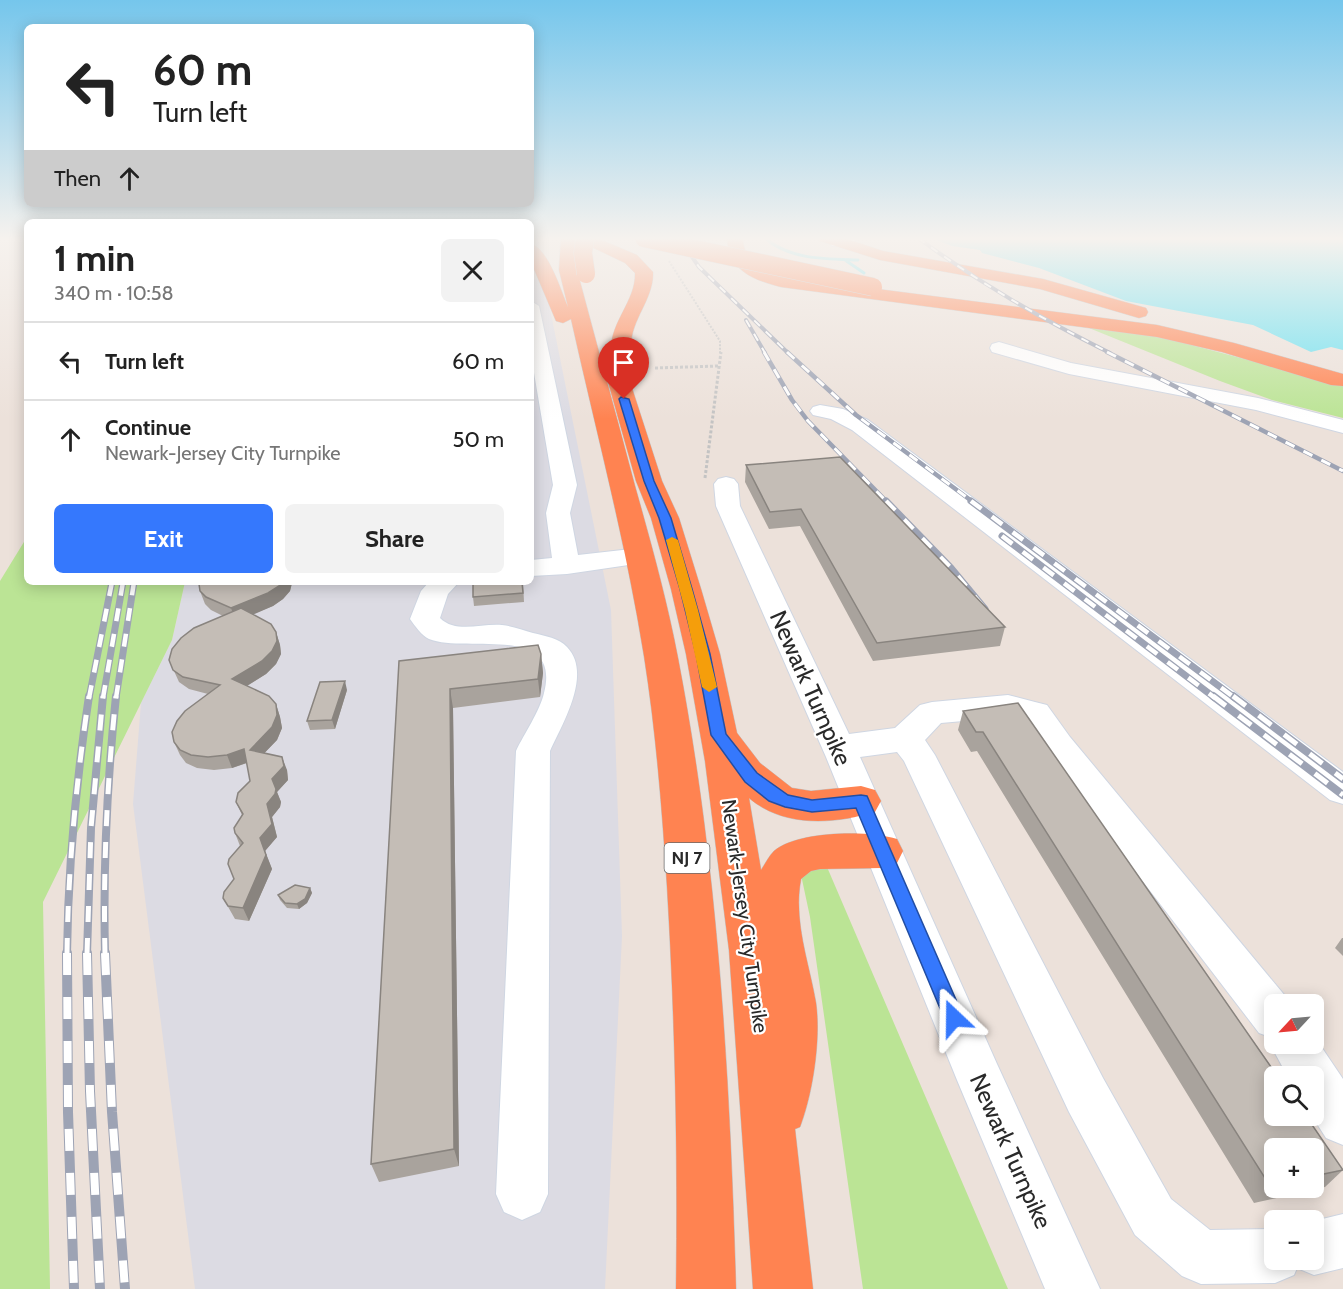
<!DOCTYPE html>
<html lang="en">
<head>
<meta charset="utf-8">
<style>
	body { margin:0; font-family:Cabin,sans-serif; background:#f2f2f2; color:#222; height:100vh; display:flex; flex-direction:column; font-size:22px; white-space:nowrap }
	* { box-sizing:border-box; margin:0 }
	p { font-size:20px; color:#767676 }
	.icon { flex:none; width:33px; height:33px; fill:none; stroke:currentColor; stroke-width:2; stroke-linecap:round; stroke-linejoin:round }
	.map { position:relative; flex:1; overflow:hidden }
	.drawer { position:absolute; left:24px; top:219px; width:510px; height:366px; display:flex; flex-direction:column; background:#fff; border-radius:9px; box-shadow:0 3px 15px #0003 }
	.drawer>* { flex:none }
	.banner { position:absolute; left:24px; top:24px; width:510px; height:183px; border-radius:9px; box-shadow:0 3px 15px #0003; background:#fff; color:#222; overflow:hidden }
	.needle { width:39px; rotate:244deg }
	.controls { position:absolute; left:1264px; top:994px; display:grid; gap:12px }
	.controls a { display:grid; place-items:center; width:60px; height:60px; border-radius:9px; background:#fff; box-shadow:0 3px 15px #0003; font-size:30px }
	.pin { position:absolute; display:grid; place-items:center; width:51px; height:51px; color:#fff; margin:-62px -26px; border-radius:50% 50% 50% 0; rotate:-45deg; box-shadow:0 0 6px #0007 }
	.pin .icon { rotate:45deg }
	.me { position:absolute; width:66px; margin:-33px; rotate:337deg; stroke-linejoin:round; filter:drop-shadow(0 0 4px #0008) }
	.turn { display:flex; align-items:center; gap:21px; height:126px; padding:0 30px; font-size:27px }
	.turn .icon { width:78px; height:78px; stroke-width:2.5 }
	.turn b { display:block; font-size:42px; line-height:51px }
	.then { display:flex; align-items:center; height:57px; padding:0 30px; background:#0003; gap:12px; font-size:22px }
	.round { display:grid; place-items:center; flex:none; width:63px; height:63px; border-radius:9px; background:#f2f2f2 }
	.headline { display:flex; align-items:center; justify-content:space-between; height:102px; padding:0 30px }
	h1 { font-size:36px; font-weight:700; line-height:45px }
	.cta { display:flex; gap:12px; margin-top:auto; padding:12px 30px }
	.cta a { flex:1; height:69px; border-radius:9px; background:#3578fd; color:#fff; font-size:24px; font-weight:700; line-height:69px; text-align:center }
	.cta a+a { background:#f2f2f2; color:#222 }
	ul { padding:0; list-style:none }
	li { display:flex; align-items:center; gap:18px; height:78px; padding:0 30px; border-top:2px solid #e0e0e0 }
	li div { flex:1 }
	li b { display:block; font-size:22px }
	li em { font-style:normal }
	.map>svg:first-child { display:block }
</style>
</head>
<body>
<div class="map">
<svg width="1343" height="1289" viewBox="0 0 1343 1289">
	<rect width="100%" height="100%" fill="#ece1da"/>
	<path fill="#dcdbe3" d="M531,278L539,280L549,304L611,610L622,936L605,1289H195L133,804L141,703L172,640L185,582H531Z"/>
	<path fill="#bbe495" d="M1084,326L1161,337L1343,385V418L1272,400L1220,381Z
		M27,537V582H185L172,640L43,902L50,1289H0V581Z
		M827,867L1008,1289H863L810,917L800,870Z"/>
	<path fill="#6ae1f1" d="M931,238H1343V350L1331,347L1311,352L1253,325L1126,301L1039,268L982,253L980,250L952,246Z"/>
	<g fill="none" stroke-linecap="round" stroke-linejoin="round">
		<path stroke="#6ae1f1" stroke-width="3" d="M765,238C790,260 827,259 858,260
			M845,260L864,273"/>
		<g stroke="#cfd6e2" stroke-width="2">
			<path id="minor" d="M837,238H862L842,246H832L830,243L832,240Z
				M531,301L539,306L577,485L570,513L578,555L640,548L649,550L653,556L649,562L567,574L531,576V560L552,558L546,513L553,485L531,355Z
				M999,342L1071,363L1258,398L1343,420V433L1256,410L1069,374L992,352L990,348L992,344Z
				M820,405L843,409L868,420L1343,772V804L1330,800L852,430L831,419L813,415L810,411L813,407Z
				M726,477L734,479L738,484L740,506L849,734L895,728L920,705L932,702L1008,695L1035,702L1047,705L1070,737L1291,1003V1005H1275V1044H1314V1036L1343,1079V1145L1326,1138L1312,1116H1314V1077H1288L1270,1044L1273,1038L1259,1033L1046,755L1024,721L1008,717L941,723L925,740L935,755L1103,1078L1171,1199L1210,1230L1275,1229V1260H1314V1221L1343,1214V1268L1314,1275L1297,1268L1294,1275L1275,1283L1201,1284L1182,1276L1135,1235L1069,1112L904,761L897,752L860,757L997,1064L1100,1289H1045L957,1080L826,757L716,506L714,484L718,479Z
				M429,582H459L448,594L440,618C456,634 482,623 502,625C512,626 523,630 533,633C545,636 559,638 567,647C593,674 562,724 550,751L548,1194L540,1212L522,1220L504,1212L496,1194L516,751C524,734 540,711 544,693C562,622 466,654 429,639C422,636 415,626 410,619L421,591Z"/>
		</g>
		<g stroke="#c3c3c3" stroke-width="1">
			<path id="highway" d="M561,238H597L637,255L653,272C654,299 631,319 631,346C631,358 636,369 640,379L637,384L631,385L662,481L679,518L701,589L720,654L737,733L760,763L792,788L811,791L861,786L875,790L881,801L875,812C834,824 784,828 749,798L761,870C765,864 769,856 774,851C797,831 869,830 897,839L903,851L897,863L882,868L820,869L811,871L801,879C793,921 809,962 816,1003C821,1039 813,1093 800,1127L795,1129L813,1289H753L729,950L705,761L686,654L671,589L651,518L636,481L601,357L604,353L611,351C610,322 636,301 635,273L625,263L577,240V270C596,342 616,414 635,486C651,543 667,600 678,658C718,865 730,1078 736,1289H676C678,1154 675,1020 667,886C662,809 656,732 644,656C626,543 596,431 571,319L563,323L556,321L531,262V244C548,248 561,291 568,307L559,270Z
				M727,238H743C744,264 762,271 784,277L1157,325L1234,343L1343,374V386L1331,385L1222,352L1157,337L781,287C754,280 728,271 727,238Z
				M818,238H844L883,251L1043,279L1146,308L1148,312L1146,316L1139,318L1040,289L880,260L820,241Z"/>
		</g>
		<path stroke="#c3c3c3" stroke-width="2" stroke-dasharray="2 1.5" stroke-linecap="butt" d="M669,261L720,341V353"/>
		<path stroke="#c3c3c3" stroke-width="3" stroke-dasharray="3 2" stroke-linecap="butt" d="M655,368L718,366
			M705,478L721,352"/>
		<use href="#minor" fill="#fff" fill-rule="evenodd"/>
		<use href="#highway" fill="#ff8351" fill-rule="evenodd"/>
		<g stroke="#9da3b4" stroke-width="4">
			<path id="rail-far4" d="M679,238L699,267L788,353
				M918,238C981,284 1040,318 1110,353
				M746,320L765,353"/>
		</g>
		<g stroke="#9da3b4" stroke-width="4.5">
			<path id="rail-far3" d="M764,352L792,400L808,421L887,502
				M787,352L856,415L973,502
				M1107,352L1343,471"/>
		</g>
		<g stroke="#9da3b4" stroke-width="7">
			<path id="rail-far2" d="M886,501L951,568L985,609
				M971,501L1235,698
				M1002,536L1215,698
				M89,698L112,582
				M103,698L123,582
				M116,698L134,582"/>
		</g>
		<g stroke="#9da3b4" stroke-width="8">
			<path id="rail-far1" d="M1213,696L1343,795
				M1233,696L1343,779
				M67,954C68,868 76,782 89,696
				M87,954L91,828L103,696
				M105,954C103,868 107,782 116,696"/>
		</g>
		<g stroke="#9da3b4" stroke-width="10">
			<path id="rail" d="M67,953L68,1112L74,1289
				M87,953L90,1091L100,1289
				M105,953L112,1112L125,1289"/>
		</g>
		<use href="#rail-far4" stroke="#fff" stroke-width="2" stroke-dasharray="8" stroke-linecap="butt"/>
		<use href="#rail-far3" stroke="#fff" stroke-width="3" stroke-dasharray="10" stroke-linecap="butt"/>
		<use href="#rail-far2" stroke="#fff" stroke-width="4.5" stroke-dasharray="13" stroke-linecap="butt"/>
		<use href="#rail-far1" stroke="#fff" stroke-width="5" stroke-dasharray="16" stroke-linecap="butt"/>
		<use href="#rail" stroke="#fff" stroke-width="8" stroke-dasharray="22" stroke-linecap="butt"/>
		<g stroke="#c3c3c3" stroke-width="19" stroke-linecap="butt">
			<path id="highway-bridge" d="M585,238L583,253L586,274
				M644,238L873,287"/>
		</g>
		<use href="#highway-bridge" stroke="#ff8351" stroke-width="18"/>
	</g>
	<path fill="#a9a39d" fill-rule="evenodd" d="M746,465L1005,627L1000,646L873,661L800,526L769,529L745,482Z
		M201,582L292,583L290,591L283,599L273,606L253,614L276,632L280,645L281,654L276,664L266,674L247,686L276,704L280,717L282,728L277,740L264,753L287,770L288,780L277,792L281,802L280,807L272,817L277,837L265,851L272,869L249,921L235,919L223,898L234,879L240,846L235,833L242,815L236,802L250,781L247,763L232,768L214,770L197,768L186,763L180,755L174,742L208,694L189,689L179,682L169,660L223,616L211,610L205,604L200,591Z
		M473,582H523L524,602L474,606L473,597Z
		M541,654L543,673L540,697L453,708L459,1166L379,1182L371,1164L399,661Z
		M347,690L335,729L310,730L307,721Z
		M1018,703L1343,1170L1325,1187L1254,1203L977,751L971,752L958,730L963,711ZM1275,1149H1314V1188H1275Z
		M310,888L312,893L307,903L299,909L287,908L280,900L278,895Z
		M1342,938H1343V956L1335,948Z"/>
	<path fill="#89847f" d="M282,582L292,583L290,591L283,599L273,606L236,622L231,608Z
		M276,632L280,645L281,654L276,664L266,674L237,692L232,679Z
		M541,654L543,673L540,697L538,679Z
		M345,681L347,690L335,729L332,720Z
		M450,689L453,708L459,1166L454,1149Z
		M276,704L280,717L282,728L277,740L255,763L250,750Z
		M244,749L249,762L232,768L227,755Z
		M282,757L287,770L288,780L277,792L281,802L280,807L272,817L277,837L265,851L272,869L249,921L243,908L260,838L272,779Z
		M310,888L312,893L307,903L299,909L297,904Z"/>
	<path fill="#c4bdb6" stroke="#89847f" stroke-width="1.5" d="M840,457L1005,627L877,643L801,509L770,512L746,465Z
		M201,582H282L279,586L268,593L231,608L206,597L200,591L199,584Z
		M473,582H522L523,593L473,597Z
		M241,608L271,624L276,632L277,641L272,651L262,661L232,679L269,696L276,704L277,715L272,727L250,750L282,757L284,766L272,779L276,789L275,794L267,804L272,824L260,838L266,855L243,908L228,906L223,898L224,892L234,879L228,864L229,859L243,843L235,833L234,828L243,814L236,802L238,793L250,781L244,749L227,755L208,757L191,755L180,750L174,742L172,732L177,721L185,711L220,685L183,677L173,670L169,660L172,649L181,638L194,628Z
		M538,645L541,654L538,679L450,689L454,1149L371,1164L399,661Z
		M345,681L332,720L307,721L320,682Z
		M1018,703L1278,1077H1275V1116H1306L1343,1170L1314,1176V1149H1275V1185L1270,1186L983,732H976L963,711Z
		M295,885L310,888L305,899L297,904L285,903L278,895Z"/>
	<linearGradient id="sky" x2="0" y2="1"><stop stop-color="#75c6ec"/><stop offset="0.57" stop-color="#f6f2ee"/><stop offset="1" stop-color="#f6f2ee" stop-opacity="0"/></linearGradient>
	<rect width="1343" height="419" fill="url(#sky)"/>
	<path fill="#3578fd" stroke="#224ea4" stroke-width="1.5" d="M621,397L629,399L654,481L671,518L692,589L710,654L726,734L757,773L788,795L812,800L861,795L867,796L964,1018L961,1025L954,1027L947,1025L856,808L812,812L785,807L769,801L745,782L711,735L696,654L680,589L659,518L644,481L619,399Z"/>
	<path fill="#f59e0b" d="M672,537L678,540L698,610L717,687L709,692L702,687L685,610L666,540Z"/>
	<g text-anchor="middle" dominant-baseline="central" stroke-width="4.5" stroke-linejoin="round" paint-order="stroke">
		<rect fill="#fff" stroke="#696969" stroke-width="1.5" x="664.5" y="843" width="45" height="30" rx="4.5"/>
		<g font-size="18" font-weight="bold" fill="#292929">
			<text x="687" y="858">NJ 7</text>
		</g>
		<g font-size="20" fill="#292929" stroke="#fff">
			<text transform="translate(745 916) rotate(82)">Newark-Jersey City Turnpike</text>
		</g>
		<g font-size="24" fill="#292929" stroke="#fff">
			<text transform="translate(811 688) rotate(66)">Newark Turnpike</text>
			<text transform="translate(1011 1151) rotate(66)">Newark Turnpike</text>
		</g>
	</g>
</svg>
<div class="controls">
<a><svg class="needle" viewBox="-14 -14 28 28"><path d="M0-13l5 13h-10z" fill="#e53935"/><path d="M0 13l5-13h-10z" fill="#767676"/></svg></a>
<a><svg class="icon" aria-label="search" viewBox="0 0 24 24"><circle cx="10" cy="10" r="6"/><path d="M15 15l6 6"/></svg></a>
<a>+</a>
<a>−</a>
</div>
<div class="pin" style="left:624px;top:399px;background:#d93025"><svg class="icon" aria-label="arrive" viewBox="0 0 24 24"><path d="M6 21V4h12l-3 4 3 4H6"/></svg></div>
<svg class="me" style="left:954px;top:1018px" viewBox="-20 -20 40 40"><path d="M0-17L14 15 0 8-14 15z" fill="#3578fd" stroke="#fff" stroke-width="4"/></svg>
<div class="banner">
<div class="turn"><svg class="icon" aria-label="left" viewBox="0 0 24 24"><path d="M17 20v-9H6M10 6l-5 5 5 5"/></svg><div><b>60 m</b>Turn left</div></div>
<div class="then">Then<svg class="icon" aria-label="ahead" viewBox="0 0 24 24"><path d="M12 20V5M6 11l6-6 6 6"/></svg></div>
</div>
<section class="drawer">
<div class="headline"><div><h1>1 min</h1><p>340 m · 10:58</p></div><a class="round"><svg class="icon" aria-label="close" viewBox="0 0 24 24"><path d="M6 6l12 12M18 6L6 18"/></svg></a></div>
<ul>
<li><svg class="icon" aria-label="left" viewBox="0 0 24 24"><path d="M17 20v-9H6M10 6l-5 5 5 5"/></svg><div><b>Turn left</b></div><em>60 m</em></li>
<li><svg class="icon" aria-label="ahead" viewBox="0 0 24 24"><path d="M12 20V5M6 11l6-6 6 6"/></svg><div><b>Continue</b><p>Newark-Jersey City Turnpike</p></div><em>50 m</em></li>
</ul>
<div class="cta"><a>Exit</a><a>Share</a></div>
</section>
</div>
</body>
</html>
